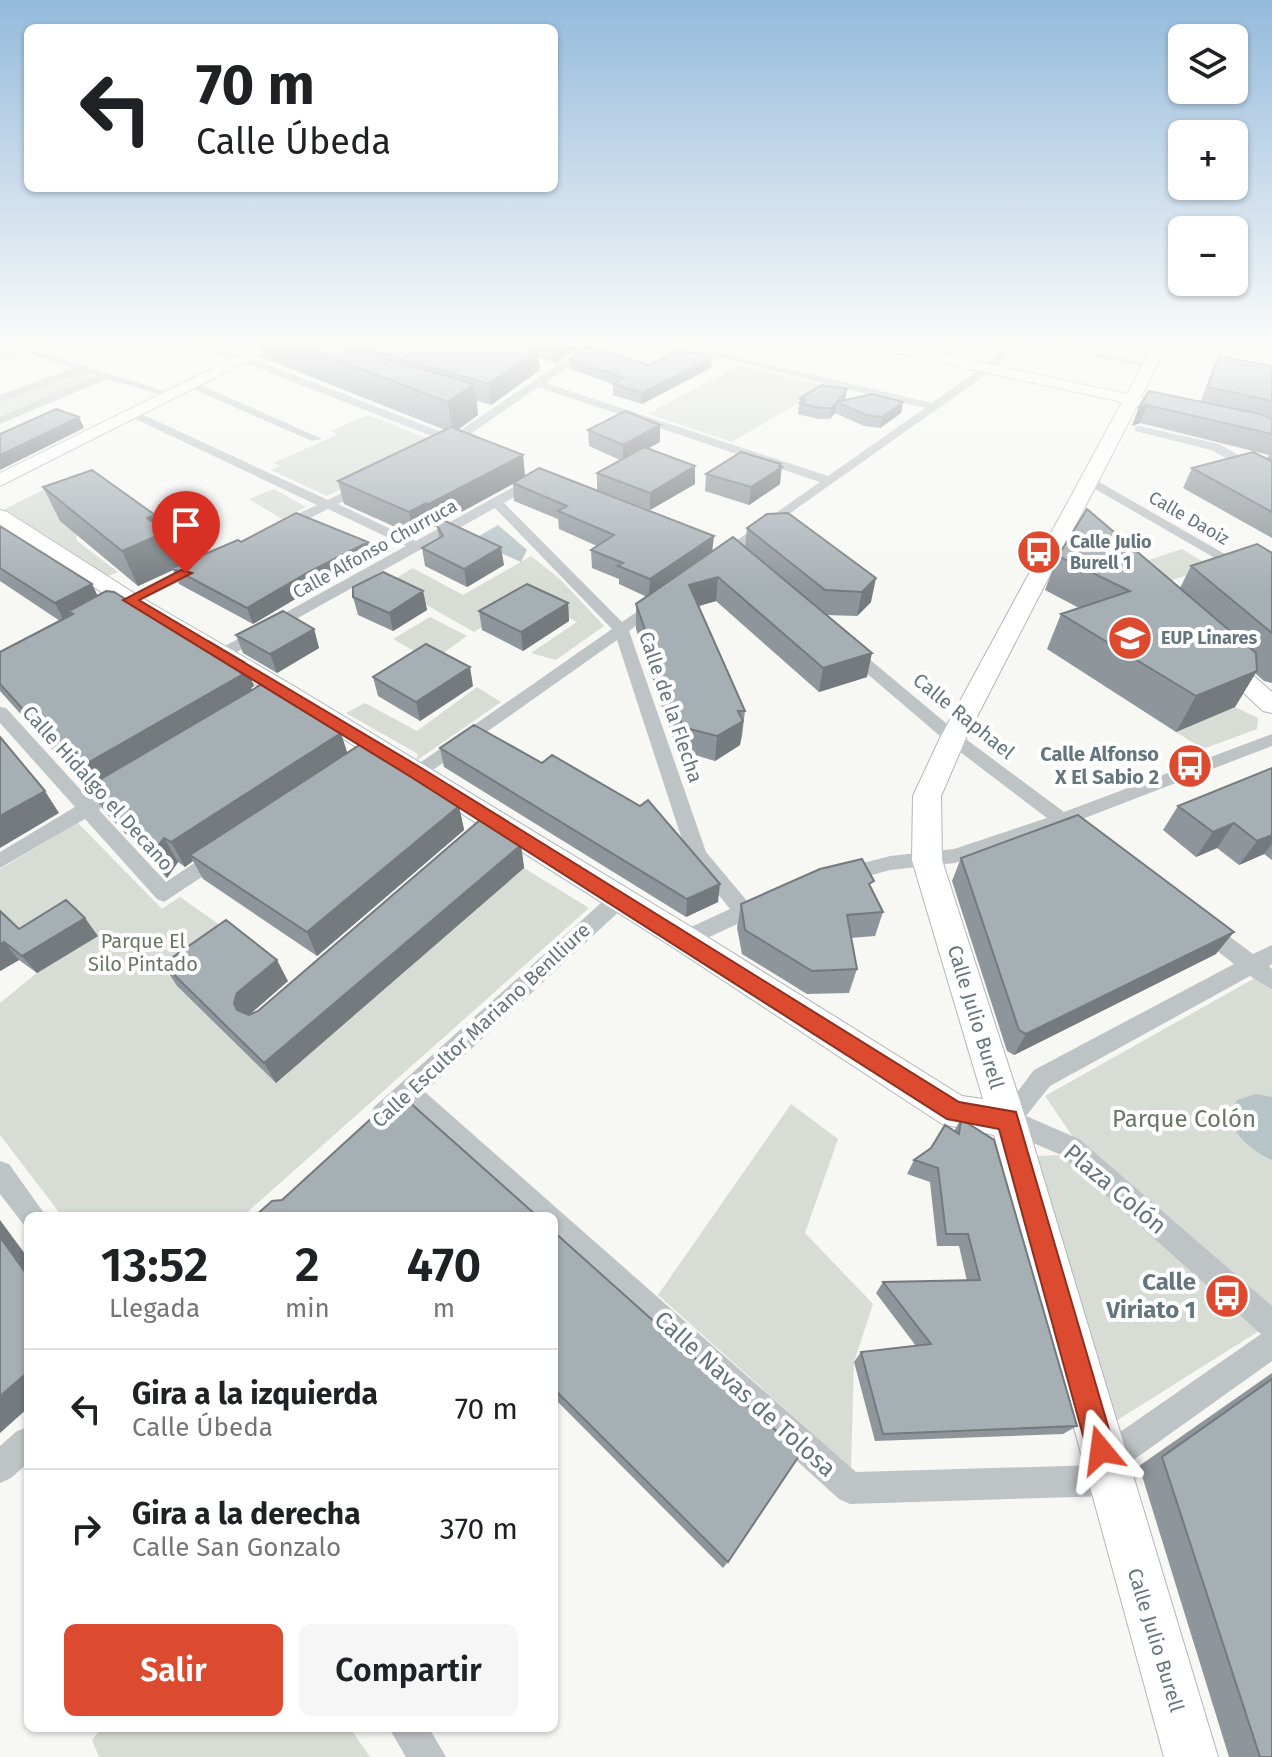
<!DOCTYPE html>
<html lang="es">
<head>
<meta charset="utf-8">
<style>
	body { margin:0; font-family:"Fira Sans",sans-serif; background:#f6f6f6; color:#202124; height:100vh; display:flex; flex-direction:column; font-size:30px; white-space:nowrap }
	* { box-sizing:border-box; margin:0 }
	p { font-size:26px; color:#757577 }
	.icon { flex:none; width:44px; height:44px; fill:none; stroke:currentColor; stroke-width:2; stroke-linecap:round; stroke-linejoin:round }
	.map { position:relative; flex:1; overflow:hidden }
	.drawer { position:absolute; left:24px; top:1212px; width:534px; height:520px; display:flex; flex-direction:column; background:#fff; border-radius:12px; box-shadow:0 2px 6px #0004 }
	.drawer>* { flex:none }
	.hud { position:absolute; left:24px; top:24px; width:534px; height:168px; border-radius:12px; box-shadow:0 2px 6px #0004; background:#fff; color:#202124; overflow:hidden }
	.buttons { position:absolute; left:1168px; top:24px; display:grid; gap:16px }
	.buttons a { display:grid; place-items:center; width:80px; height:80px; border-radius:12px; background:#fff; box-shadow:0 2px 6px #0004; font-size:40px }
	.pin { position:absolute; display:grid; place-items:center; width:68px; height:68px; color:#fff; margin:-82px -34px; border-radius:50% 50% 50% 0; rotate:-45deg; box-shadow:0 0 8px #0007 }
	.pin .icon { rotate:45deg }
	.me { position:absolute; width:88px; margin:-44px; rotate:344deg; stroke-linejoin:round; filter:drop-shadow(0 0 6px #0008) }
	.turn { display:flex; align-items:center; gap:28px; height:168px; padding:0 40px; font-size:36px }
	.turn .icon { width:104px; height:104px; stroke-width:2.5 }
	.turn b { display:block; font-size:56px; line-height:68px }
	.eta { display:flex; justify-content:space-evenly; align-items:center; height:136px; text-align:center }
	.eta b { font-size:48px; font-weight:600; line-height:56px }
	.primary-button { display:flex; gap:16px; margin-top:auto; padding:16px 40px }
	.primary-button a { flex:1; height:92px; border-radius:12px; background:#dc4a30; color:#fff; font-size:32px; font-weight:600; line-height:92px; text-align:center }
	.primary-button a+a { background:#f6f6f6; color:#202124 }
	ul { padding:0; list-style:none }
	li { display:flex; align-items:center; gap:24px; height:120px; padding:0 40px; border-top:2px solid #e0e0e0 }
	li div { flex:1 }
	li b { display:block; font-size:30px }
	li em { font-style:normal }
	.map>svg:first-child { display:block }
</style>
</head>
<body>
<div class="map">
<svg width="1272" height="1757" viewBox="0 0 1272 1757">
	<rect width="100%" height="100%" fill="#f7f7f4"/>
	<path fill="#d7dcd4" d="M739,365L826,386L732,442L648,414Z
		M82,372L95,376L0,417V402Z
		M368,415L437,442L327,496L271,470L280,466L273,463L337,435L331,431Z
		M73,475L107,499L77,530L76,540L118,572L106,577L1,511Z
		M274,489L306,507L282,519L249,499Z
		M1182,549L1212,567L1160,584L1131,566Z
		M531,556L560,579L604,626L556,660L531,653L577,622L529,598L474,632L388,583L413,568L463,595Z
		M430,617L467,636L432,661L393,639Z
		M477,687L501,702L416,761L418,754L346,713L365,703L417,731Z
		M1235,707L1258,718L1257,729L1203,749L1176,732Z
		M78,823L162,909L180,897L241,940L177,986L276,1083L524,868L589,908L243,1216H62L0,1135V1003L37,973L34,947L0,915V869Z
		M1255,978L1272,991V1311L1073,1137L1045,1096Z
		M791,1104L838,1139L805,1233L873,1304L854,1362L851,1468L658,1295Z
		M1062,1155L1259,1331L1116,1421L1036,1156Z
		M102,1728H350L370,1757H99L92,1740Z"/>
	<path fill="#b6c3c7" d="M498,525L527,550L521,562L472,540Z
		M1256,1094L1272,1097V1160C1250,1150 1219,1126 1237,1100Z"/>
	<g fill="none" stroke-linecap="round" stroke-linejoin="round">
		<g stroke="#b1b7bb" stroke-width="2">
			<path id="secondary" d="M258,346H277L0,486V473Z
				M876,346H904L1127,394L1152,346H1167L1141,397L1155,403L1147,408L1137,406L966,738L941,796L942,860L1026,1120L1218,1757H1164L994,1135L942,1124L674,948L274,695L121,605L0,525V510L7,512L137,595L292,685L696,930L962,1096L983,1099L912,860L913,796L940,738L1122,402L883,350Z
				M1220,651L1228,653L1272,692V713L1263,711L1212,663L1208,658L1212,653Z"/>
		</g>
		<path fill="#bec3c6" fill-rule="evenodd" d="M24,346H39L33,350L177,395L172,398L107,379L0,424V417L96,375L84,372L0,402V395L73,368L24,353L0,361V355Z
			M188,346H205L258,361L452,436L585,346H597L545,383L828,476L925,408L671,346H689L932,403L983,367L1006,346H1017L991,371L721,562L714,558L716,555L820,482L538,387L462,440L466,443L464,445L446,449L440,445L444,441L250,365Z
			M945,346H956L943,360H935V356Z
			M1039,346H1062L1156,365L1151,368Z
			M188,383H196L322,439L312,441L188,387Z
			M129,412H137L328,500L360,484H368V490L338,504L416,541L533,476H541V482L504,503L622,622L651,602L656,601L663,605L629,631L706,852L747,901L765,894L772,896L775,902L772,908L692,945L685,947L678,945L674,939L678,933L730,909L687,855L617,640L423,777H411L408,773L411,769L612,629L495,508L228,657H216V651L406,546L328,509L286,530H276V524L317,505L129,416Z
			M1139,426L1219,444L1272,474V483L1211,450L1135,431V427Z
			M1087,475L1272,581V591L1083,482L1081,479Z
			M198,563L203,564V570L121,610L116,611L109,607Z
			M850,646L856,648L959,734L1064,812L1272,734V746L1077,821L1092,835L1089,840H1075L1059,828L955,863L890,870L840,884L833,881L830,876L833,871L890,856L954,849L1047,818L947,742L844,654V648Z
			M0,707L6,708L89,799H102L104,804L99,810L166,882L212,851H226L229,856L226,861L164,902L157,899L85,819L0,868V852L75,807L0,723Z
			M619,891L626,893L629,899L626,905L425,1092L856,1472L1100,1465L1110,1439L1261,1334L1061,1155L999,1128L996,1120L1034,1070L1234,964L1196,934L1193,928L1196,922L1203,920L1210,922L1253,954L1272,945V964L1269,966L1272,969V990L1250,976L1050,1086L1026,1116L1079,1139L1272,1306V1361L1132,1461L1120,1491L1109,1496L850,1504L839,1499L554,1241V1216H527L408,1108L392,1123L383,1126L374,1123L371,1115L374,1107L400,1084L612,893Z
			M0,1161L9,1164L46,1216H28V1227L24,1225L0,1194Z
			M28,1427V1463L11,1478L0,1483V1446L17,1431Z
			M389,1728H429L446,1757H406Z"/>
		<use href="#secondary" fill="#fff" fill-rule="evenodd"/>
	</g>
	<path fill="#8f969b" d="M258,346H580L556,363L539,358L540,370L491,405L477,401L478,415L458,430L523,455L525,476L712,551L745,547L747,528L788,513L871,602L857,616L826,615L867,677L819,692L716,601L699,606L745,711L742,736L740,745L715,761L681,751L679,743H674L636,629V604L647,597L619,584V579L592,568L591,550L597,546L559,529L558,519L514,501L513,484L445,521L504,565L467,587L425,566L422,548L439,538L437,525L432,528L430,526L413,535L344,504L338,481L445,430L261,357Z
		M1219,356L1272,366V538L1183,488L1192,468L1267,459L1269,455L1140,423L1132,426L1139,407L1149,391L1200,402Z
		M712,358L711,368L642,404L613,395V384L570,369V359L649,365Z
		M847,389L845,400L903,402L901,413L880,428L864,426L835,413L830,419H818L798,414L800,398Z
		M588,430L660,442L647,449L695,484L650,510L597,490V473L620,460L589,446Z
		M782,467L780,484L749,505L705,491L706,474Z
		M43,487L155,515L179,565L241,542H368L372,558L312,589L253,624L179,584L173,570L138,586L60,521Z
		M0,526L92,584L97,595L200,645L244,662L254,686L251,688L252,690L347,753L459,806L464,830L317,956L203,879L193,861L185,867L178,862L167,878L104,811L93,793L92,794L0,691V652L60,621L0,581Z
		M1272,553V683L1264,681L1255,673L1235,707L1176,732L1047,649L1061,614L1079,608L1045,590L1058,556L1180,588L1191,566Z
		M423,591L427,610L393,631L358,615L353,597Z
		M568,603L569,621L523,651L482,630L479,611Z
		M314,629L319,648L277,673L243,653L236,635Z
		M373,677L473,686L420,721L378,696Z
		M440,748L718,902L686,917L444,767Z
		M1272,768V860L1264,854L1239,865L1217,848L1196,857L1163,830L1178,806Z
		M521,845L524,868L276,1083L177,986L163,964L288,981L250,1014L258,1011Z
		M961,858L1216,954L1014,1055L1007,1051L952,881Z
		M872,889L883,912L875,936L851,938L857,969L849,993L807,994L742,954L737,928L741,904Z
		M0,911L19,929L98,936L37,973L19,960L0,971Z
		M961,1119L1077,1426L1063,1434L875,1441L854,1362L861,1352L916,1346L876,1293L883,1282L967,1281L959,1246H937L930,1182L907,1174L914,1160L954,1131Z
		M554,1232L728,1562L723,1568L554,1398Z
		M1272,1373V1757H1229L1139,1466Z"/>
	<path fill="#747a7e" d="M555,346H580L556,363Z
		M538,350L540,370L491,405L489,384Z
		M712,358L711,368L642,404V393Z
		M474,384L478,415L453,433L448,402Z
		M847,389L845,400L837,402Z
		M837,402L835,413L830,419L832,408Z
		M903,402L901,413L880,428L882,417Z
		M1147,405L1140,423L1132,426L1139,407Z
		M79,417L84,428L0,470V455Z
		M660,425V442L623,462V445Z
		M523,455L525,477L432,528L427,505Z
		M781,464L780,484L749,505L751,487Z
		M695,466V484L650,510V493Z
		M426,503L430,526L413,535L409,512Z
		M155,515L162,534L166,532L180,567L172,568L173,570L138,586L122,551L147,518Z
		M714,536L712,553L649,597L650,579Z
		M368,542L372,558L312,589L253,624L247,608L307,573Z
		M501,547L504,565L467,587L464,569Z
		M718,577L716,601L688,609L689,585Z
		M876,578L871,602L857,616L862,592Z
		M92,584L102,605L69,611L74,621L66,625L55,603Z
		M423,591L427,610L393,631L389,613Z
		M568,603L569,621L523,651L521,632Z
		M314,629L319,648L277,673L270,654Z
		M872,653L867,677L819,692L823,668Z
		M244,662L254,686L251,688L255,698L89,786L93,793L92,794L77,769Z
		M470,667L473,686L420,721L416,702Z
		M1257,671L1235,707L1176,732L1196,696Z
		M743,721L740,745L715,761L717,736Z
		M341,733L349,758L190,855L193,861L185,867L171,842Z
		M45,791L59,813L0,848V816Z
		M459,806L464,830L317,956L307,932Z
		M1234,823L1217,848L1196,857L1213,832Z
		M1272,835V844L1264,854L1239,865L1257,841Z
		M164,838L178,862L167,878L152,854Z
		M521,845L524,868L276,1083L264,1063Z
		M720,884L718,902L686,917L687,899Z
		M85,918L98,936L37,973L22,956Z
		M1234,932L1216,954L1014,1055L1026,1034Z
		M4,942L19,960L0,971V944Z
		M277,960L288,981L249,1015L237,1010L234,1003L237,993Z
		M0,1220L28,1258V1276L0,1237Z
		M28,1372V1408L0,1433V1396Z"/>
	<path fill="#a6afb4" stroke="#747a7e" stroke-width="2" d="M300,346H342L474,384L448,402Z
		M354,346H524L538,350L489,384Z
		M587,346L649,365L679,349L712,358L642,393L613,384L624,378L570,359Z
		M1219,356L1272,366V401L1207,387Z
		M822,385L847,389L837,402L872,394L903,402L882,417L866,415L837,402L832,408H820L800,403L805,400L800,398Z
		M1149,391L1260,414L1272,419V434L1147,405L1139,407Z
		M56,409L79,417L0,455V434Z
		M625,411L660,425L623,445L588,430Z
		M451,427L523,455L427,505L426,503L409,512L338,481Z
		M644,447L695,466L650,493L597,473Z
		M741,452L781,464L779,466L782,467L751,487L706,474Z
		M1253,452L1272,461V512L1192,468Z
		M539,468L714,536L650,579L618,566L623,563L591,550L614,535L558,511L567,506L513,483Z
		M92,470L155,515L147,518L166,532L122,551L43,487Z
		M1087,509L1256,653L1257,671L1196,696L1061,614L1130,591L1058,556Z
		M296,513L368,542L307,573L247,608L172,568L238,540L241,542Z
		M788,513L876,578L862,592L825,590L747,528L767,514Z
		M443,520L501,547L464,569L422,548L443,536L436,524Z
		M0,526L92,584L55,603L0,568Z
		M733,537L872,653L823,668L718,577L689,585L745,711H738L743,721L717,736L682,727L680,718H676L636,604Z
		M1257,544L1272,553V633L1191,566Z
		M383,572L423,591L389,613L353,597V587Z
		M527,584L568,603L521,632L479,611Z
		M106,591L114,592L200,645L208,641L244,662L235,667L245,673L77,769L0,684V652L73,614L69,611Z
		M283,611L314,629L270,654L236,635Z
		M426,644L470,667L416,702L373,677Z
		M262,684L341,733L171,842L164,838L152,854L89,786Z
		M474,725L542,763L552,755L640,806L648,800L720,884L687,899L440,748Z
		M0,737L45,791L0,816Z
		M361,744L459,806L307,932L190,855Z
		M1272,768V835L1257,841L1234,823L1213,832L1178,806Z
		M1078,815L1234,932L1026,1034L1019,1030L961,858Z
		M480,820L521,845L264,1063L163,964L226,920L277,960L237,993L234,1003L237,1010L249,1015L258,1011Z
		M862,859L874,881L869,884L883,912L847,915L857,969L812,971L745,930L741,904L820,869Z
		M66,900L85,918L22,956L4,942L0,944V911L19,929Z
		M399,1093L537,1216H255L272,1201L282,1200Z
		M961,1119L994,1140L1077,1426L883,1434L861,1352L931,1344L883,1282L980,1280L968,1234H946L938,1168L914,1160L931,1148L945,1125L959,1134Z
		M554,1232L801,1453L728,1562L554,1389Z
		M0,1237L28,1276V1372L0,1396Z
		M1272,1379V1757H1260L1162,1457Z"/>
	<linearGradient id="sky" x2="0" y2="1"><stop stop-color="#94badb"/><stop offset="0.58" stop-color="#fbfbfa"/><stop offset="1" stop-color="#fbfbfa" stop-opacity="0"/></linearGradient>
	<rect width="1272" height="592" fill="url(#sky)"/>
	<path fill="#dc4a30" stroke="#8f301f" stroke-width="2" d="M181,570L192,573L139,600L423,769L959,1102L1016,1112L1115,1450L1111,1460L1101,1464L1091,1460L1087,1450L999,1129L947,1119L411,777L123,600Z"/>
	<defs>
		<g id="bus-disc" transform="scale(2.3)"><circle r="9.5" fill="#dc4a30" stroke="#fff"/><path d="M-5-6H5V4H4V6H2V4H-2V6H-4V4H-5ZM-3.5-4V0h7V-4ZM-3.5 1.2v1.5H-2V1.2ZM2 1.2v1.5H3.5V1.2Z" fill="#fff"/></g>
		<g id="university-disc" transform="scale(2.3)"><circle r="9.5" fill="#dc4a30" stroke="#fff"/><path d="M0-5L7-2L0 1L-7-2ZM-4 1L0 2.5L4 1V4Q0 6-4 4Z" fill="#fff"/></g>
	</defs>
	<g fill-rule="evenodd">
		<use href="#bus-disc" x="1039" y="552"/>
		<use href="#university-disc" x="1130" y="638"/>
		<use href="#bus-disc" x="1190" y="766"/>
		<use href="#bus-disc" x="1227" y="1296"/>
	</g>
	<g text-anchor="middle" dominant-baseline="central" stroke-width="8" stroke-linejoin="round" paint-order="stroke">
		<g font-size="18" fill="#64757e" stroke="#fff">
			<text transform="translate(1189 518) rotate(30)">Calle Daoiz</text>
			<text transform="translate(375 549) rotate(-29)">Calle Alfonso Churruca</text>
		</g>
		<g font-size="18" font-weight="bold" fill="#64757e" stroke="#fff" text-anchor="start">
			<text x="1070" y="542">Calle Julio<tspan x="1070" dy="21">Burell 1</tspan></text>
			<text x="1161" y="638">EUP Linares</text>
		</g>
		<g font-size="20" fill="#64757e" stroke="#fff">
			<text transform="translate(671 707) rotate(71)">Calle de la Flecha</text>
			<text transform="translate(964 716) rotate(39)">Calle Raphael</text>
			<text transform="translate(98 788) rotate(48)">Calle Hidalgo el Decano</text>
			<text transform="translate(976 1017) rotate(73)">Calle Julio Burell</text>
			<text transform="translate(481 1025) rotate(-43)">Calle Escultor Mariano Benlliure</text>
			<text transform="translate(1156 1640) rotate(73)">Calle Julio Burell</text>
		</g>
		<g font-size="20" font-weight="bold" fill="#64757e" stroke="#fff" text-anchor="end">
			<text x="1159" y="754">Calle Alfonso<tspan x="1159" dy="23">X El Sabio 2</tspan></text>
		</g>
		<g font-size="20" fill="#677762" stroke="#fff">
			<text x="143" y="941">Parque El<tspan x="143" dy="23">Silo Pintado</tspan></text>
		</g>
		<g font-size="24" fill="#677762" stroke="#fff">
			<text x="1184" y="1119">Parque Colón</text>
		</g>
		<g font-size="24" fill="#64757e" stroke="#fff">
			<text transform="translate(1115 1189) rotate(40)">Plaza Colón</text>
			<text transform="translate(745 1394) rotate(42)">Calle Navas de Tolosa</text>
		</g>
		<g font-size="24" font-weight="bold" fill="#64757e" stroke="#fff" text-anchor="end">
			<text x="1196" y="1282">Calle<tspan x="1196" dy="28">Viriato 1</tspan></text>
		</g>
	</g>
</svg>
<div class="buttons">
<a><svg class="icon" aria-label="layers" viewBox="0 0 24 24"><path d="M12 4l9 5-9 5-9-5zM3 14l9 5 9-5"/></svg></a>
<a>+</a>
<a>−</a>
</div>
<div class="pin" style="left:186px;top:573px;background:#d93025"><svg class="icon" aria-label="arrive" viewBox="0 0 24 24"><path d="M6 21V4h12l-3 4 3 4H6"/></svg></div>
<svg class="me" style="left:1101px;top:1450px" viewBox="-20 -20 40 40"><path d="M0-17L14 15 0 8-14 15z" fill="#dc4a30" stroke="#fff" stroke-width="4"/></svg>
<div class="hud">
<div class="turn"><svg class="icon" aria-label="left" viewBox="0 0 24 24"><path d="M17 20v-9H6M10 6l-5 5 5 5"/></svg><div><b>70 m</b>Calle Úbeda</div></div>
</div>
<section class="drawer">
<div class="eta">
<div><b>13:52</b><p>Llegada</p></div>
<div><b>2</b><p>min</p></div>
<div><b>470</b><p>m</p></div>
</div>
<ul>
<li><svg class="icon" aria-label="left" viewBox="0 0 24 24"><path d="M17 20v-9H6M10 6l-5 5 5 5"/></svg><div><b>Gira a la izquierda</b><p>Calle Úbeda</p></div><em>70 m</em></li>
<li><svg class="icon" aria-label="right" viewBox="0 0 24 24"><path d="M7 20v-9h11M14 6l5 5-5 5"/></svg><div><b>Gira a la derecha</b><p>Calle San Gonzalo</p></div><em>370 m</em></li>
</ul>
<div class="primary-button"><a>Salir</a><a>Compartir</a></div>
</section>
</div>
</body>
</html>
